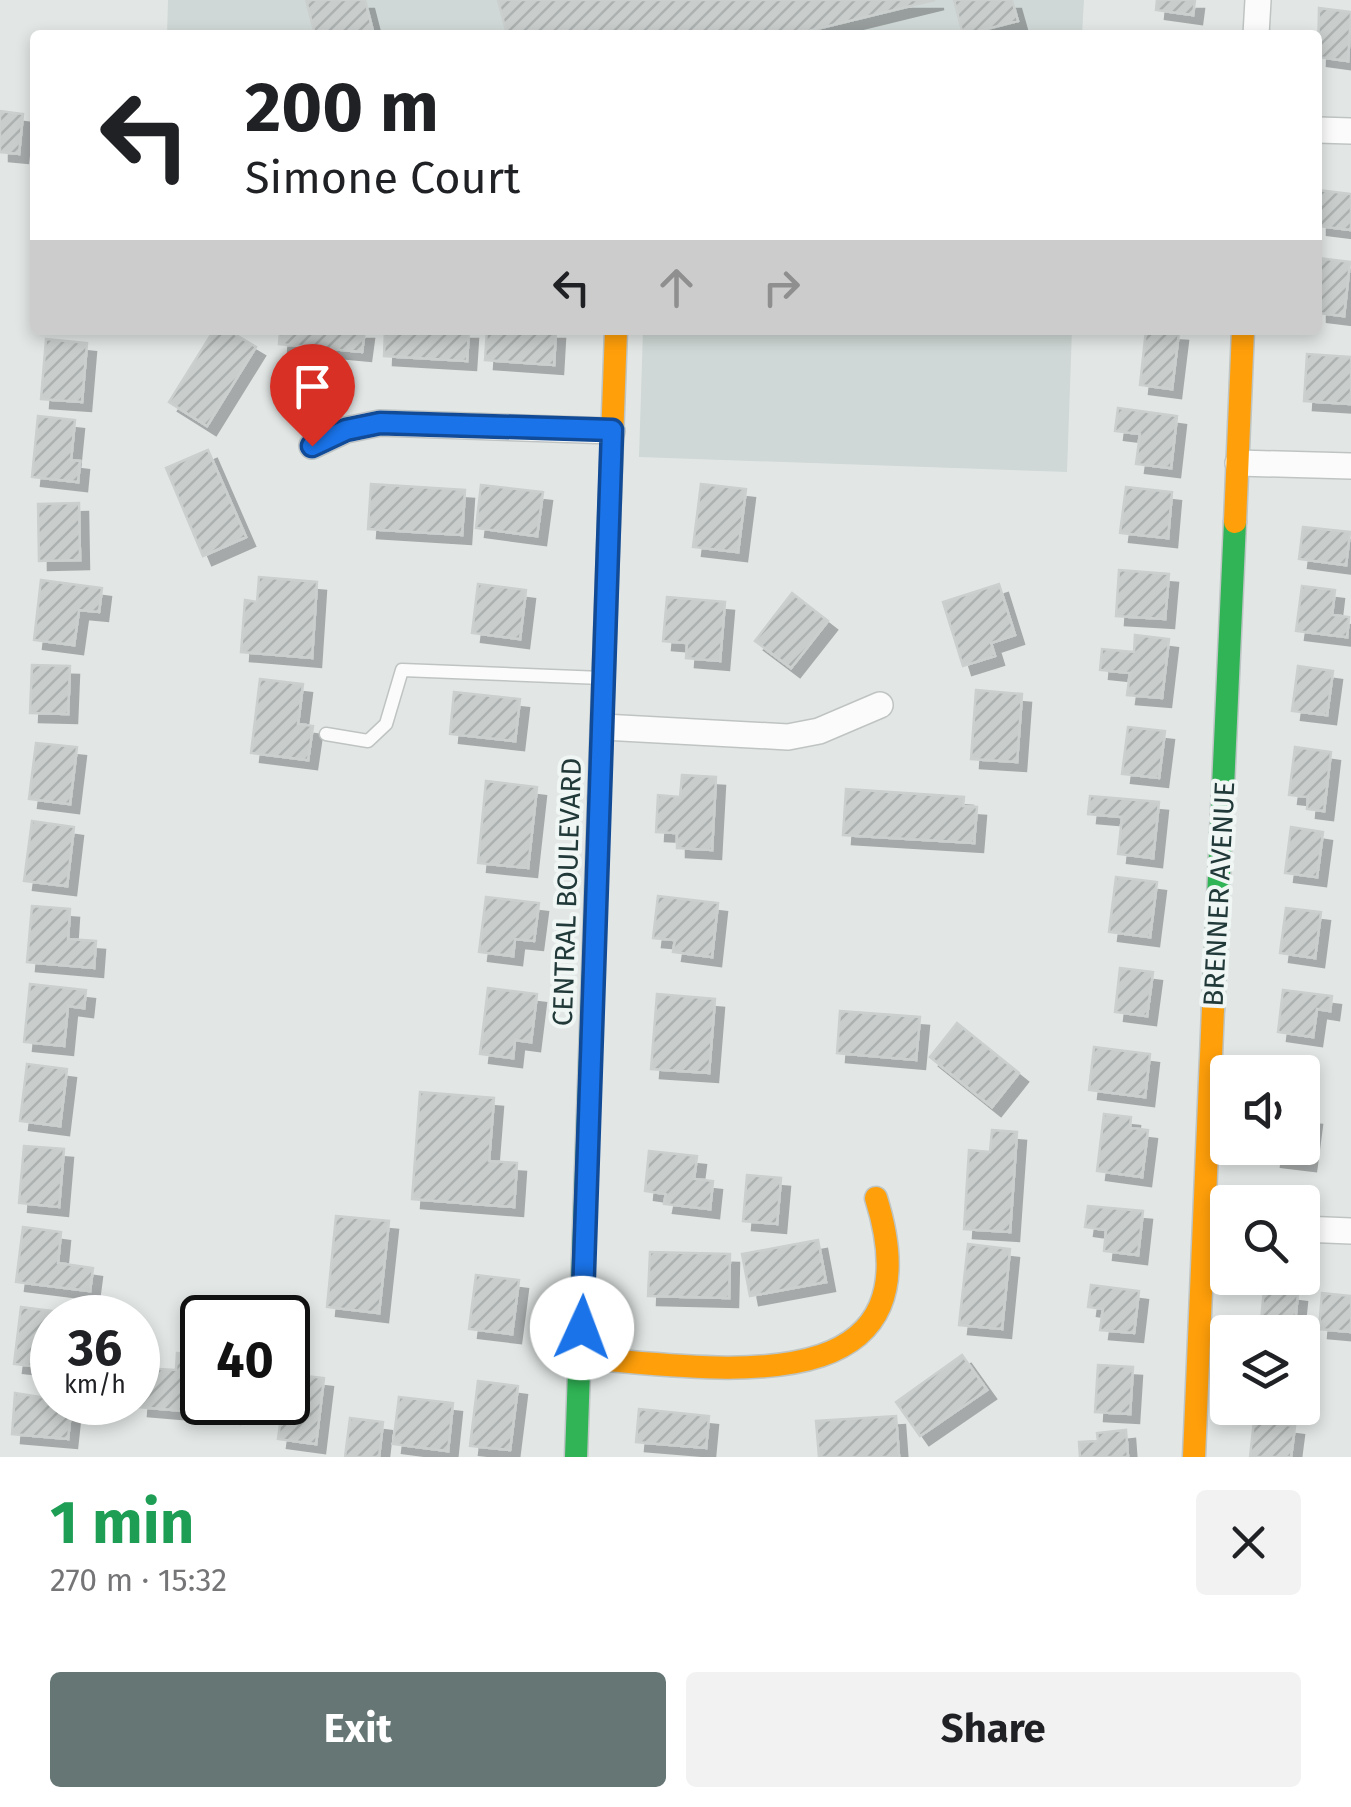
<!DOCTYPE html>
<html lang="en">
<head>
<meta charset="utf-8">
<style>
	body { margin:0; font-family:"Fira Sans",sans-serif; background:#f2f2f2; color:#202124; height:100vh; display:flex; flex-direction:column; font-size:38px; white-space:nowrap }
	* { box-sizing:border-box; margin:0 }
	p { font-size:32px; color:#757577 }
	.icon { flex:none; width:55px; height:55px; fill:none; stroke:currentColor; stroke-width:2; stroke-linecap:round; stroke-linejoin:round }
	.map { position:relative; height:1457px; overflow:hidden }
	.details { display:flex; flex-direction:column; background:#fff; flex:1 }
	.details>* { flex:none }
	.banner { position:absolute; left:30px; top:30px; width:1292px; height:305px; border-radius:10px; box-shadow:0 5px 15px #0003; background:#fff; color:#202124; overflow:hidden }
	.tools { position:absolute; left:1210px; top:1055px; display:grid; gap:20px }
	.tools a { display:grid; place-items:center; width:110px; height:110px; border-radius:10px; background:#fff; box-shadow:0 5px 15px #0003; font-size:50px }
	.speed { position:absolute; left:30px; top:1295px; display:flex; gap:20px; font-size:50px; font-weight:700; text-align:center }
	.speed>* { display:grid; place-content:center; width:130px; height:130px; border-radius:50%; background:#fff; box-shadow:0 5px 15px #0003; line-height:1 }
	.speed small { font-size:25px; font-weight:400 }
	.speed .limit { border:5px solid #111; border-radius:15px; background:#fff; color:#111 }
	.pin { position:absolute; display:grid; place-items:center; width:85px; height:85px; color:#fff; margin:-102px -42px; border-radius:50% 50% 50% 0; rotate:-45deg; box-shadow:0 0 10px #0007 }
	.pin .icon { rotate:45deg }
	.me { position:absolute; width:110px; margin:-55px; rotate:2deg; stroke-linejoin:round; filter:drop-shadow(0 0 8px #0008) }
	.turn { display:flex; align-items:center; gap:35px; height:210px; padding:0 50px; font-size:45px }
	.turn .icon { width:130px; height:130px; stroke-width:2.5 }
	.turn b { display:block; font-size:70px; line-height:85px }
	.lanes { display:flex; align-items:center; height:95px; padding:0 50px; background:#0003; justify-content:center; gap:50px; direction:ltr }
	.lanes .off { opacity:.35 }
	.round { display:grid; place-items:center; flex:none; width:105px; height:105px; border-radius:10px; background:#f2f2f2 }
	.headline { display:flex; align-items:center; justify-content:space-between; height:170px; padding:0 50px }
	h1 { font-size:60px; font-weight:700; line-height:75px; color:#1e9e55 }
	.button { display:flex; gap:20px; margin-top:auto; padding:20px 50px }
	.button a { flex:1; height:115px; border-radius:10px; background:#657675; color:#fff; font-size:40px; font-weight:700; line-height:115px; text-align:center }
	.button a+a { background:#f2f2f2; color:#202124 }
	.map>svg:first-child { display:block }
</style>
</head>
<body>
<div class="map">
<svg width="1351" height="1457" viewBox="0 0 1351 1457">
	<defs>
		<pattern id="building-hatch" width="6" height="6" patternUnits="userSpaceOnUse" patternTransform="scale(2.5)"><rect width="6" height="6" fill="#c9cecd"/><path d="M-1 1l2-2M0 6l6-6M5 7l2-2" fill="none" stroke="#acb2b1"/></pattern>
		<filter id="shadow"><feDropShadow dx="9" dy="9" stdDeviation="0" flood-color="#0004"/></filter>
	</defs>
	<rect width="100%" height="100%" fill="#e2e7e6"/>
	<path fill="#cfd8d6" d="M168,0H1084L1082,35H167Z
		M643,330H1072L1067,472L639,457Z"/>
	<path fill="url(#building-hatch)" stroke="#cbd0cf" stroke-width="2.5" filter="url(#shadow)" d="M306,0H365L374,35H315Z
		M498,0H935L792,35H507Z
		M954,0H1012L1018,21L963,35Z
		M1157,0H1195L1193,15L1156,10Z
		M1319,8L1351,12L1348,61L1318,57Z
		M0,111L23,114L19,154L0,152Z
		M1318,190L1351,194V230L1318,226Z
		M1318,258L1350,262L1344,316L1318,313Z
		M214,330H228L256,347L207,426L169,402Z
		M280,330H365L362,352L279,344Z
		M385,330H469L467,361L384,356Z
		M487,330H556L554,365L485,360Z
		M1146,330L1179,332L1172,389L1140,385Z
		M46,339L87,343L82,402L41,399Z
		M1307,354L1351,357V404L1304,401Z
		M1118,408L1177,416L1171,468L1136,464L1140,434L1115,431Z
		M38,416L75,420L71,460L80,461L78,482L32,477Z
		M208,450L246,537L203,556L166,468Z
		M371,484L465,490L462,535L368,529Z
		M701,484L746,489L738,552L693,547Z
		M481,485L543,492L537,536L476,528Z
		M1126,487L1172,492L1168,538L1120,533Z
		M79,503L80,560L39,561L38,504Z
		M1303,527L1350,532L1346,565L1299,559Z
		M1119,570L1169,574L1165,619L1116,616Z
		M259,577L317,582L312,658L241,652L245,600L257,602Z
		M41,580L102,588L99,612L79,610L74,645L34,640Z
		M478,584L526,590L520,639L472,633Z
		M999,584L1015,635L991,643L995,656L963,666L943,602Z
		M1302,586L1335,590L1332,615L1349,617L1347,637L1296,631Z
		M792,593L828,621L791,668L755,641Z
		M667,597L725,602L720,661L686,658L687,643L663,641Z
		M1135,635L1169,639L1162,698L1127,695L1130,673L1100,670L1102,649L1134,652Z
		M32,665L70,666L68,714L30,713Z
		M1298,666L1333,671L1327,715L1292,711Z
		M260,679L303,684L298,724L313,726L308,760L251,753Z
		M976,690L1022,694L1017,762L971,759Z
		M454,692L520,699L515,741L450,734Z
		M1128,727L1165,731L1159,778L1122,774Z
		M36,743L77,747L70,804L29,799Z
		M1295,747L1331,752L1324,811L1307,809L1308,797L1289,795Z
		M682,775L716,777L712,850L677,848V833L656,832L658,795L680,797Z
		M486,781L537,787L528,868L478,863Z
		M846,789L964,797L963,806L977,807L974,843L843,835Z
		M1090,796L1159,802L1153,858L1118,854L1122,817L1088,814Z
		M32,821L74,827L67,886L24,881Z
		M1291,827L1323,832L1317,877L1285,873Z
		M1116,877L1157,882L1150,937L1109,932Z
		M658,896L718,903L712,957L673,952L675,940L653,938Z
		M486,897L539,903L534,941L515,939L513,956L479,952Z
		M32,906L70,909L68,939L96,941L94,968L27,962Z
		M1286,908L1321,912L1315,958L1280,953Z
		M1120,968L1153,972L1147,1016L1115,1012Z
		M30,984L86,990L84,1008L68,1006L64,1046L24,1042Z
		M488,988L537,994L531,1042L515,1040L513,1058L480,1054Z
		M1283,990L1332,996L1330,1011L1317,1009L1313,1037L1278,1032Z
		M657,994L715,999L709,1073L651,1069Z
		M840,1011L920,1017L916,1060L837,1053Z
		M957,1023L1019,1073L992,1107L930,1057Z
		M1094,1047L1150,1054L1145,1097L1089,1090Z
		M27,1064L67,1069L60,1126L20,1121Z
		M420,1092L494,1098L489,1161L517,1163L514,1207L412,1199Z
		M1104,1114L1131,1117L1130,1128L1148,1130L1142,1177L1097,1171Z
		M1302,1115L1313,1116L1307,1162L1272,1158L1273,1148H1302Z
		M992,1130L1017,1132L1010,1232L964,1229L969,1150L990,1152Z
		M24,1146L64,1149L59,1207L19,1203Z
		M649,1151L697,1156L694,1179L713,1181L710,1209L664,1204L666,1194L645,1191Z
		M747,1175L781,1178L777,1224L743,1221Z
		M1088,1206L1143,1211L1138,1255L1104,1251L1106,1230L1085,1227Z
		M336,1216L389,1221L379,1313L327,1307Z
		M23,1227L61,1232L58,1263L93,1268L90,1291L16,1282Z
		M818,1240L826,1282L750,1296L742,1254Z
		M968,1244L1010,1249L1002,1329L959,1325Z
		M650,1252L730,1254L729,1298L648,1296Z
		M476,1275L519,1280L512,1334L469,1329Z
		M1091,1285L1139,1291L1134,1333L1100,1330L1103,1309L1088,1307Z
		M1264,1289L1298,1293L1294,1332H1260Z
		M1322,1293L1351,1296V1332L1319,1329Z
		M21,1307L61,1312V1318H52V1368L14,1364Z
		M177,1353L202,1355V1402H232L231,1415L139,1407L142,1368L176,1370Z
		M962,1355L987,1390L920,1436L896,1402Z
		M1098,1365L1133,1367L1130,1414L1095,1412Z
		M288,1374L324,1378L316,1444L278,1439L283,1402H288Z
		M478,1381L518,1386L510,1450L470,1446Z
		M15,1393L72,1402L68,1439L12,1434Z
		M399,1397L453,1403L448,1451L393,1444Z
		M639,1409L709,1416L706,1448L636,1442Z
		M896,1416L899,1457H819L816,1421Z
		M350,1418L383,1422L379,1457H345Z
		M1254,1421L1295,1426L1291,1457H1250Z
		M1126,1430L1128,1457H1080L1079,1442L1098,1441L1097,1433Z"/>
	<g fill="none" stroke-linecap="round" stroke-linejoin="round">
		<g stroke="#bfc4c3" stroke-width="15">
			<path id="lane" d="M326,734L368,741L386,724L402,670L602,678"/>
		</g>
		<g stroke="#bfc4c3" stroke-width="28">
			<path id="street" d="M1256,35L1258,0
				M1318,130L1351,131
				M312,446L346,430L380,423L612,431
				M1238,463L1351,466
				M603,727L788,737L819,731L880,705
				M1302,1229L1351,1231"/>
		</g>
		<g stroke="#bec5c4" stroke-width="25">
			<path id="fast" d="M1213,1009L1235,522
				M576,1457L599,798"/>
		</g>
		<g stroke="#bec5c4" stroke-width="25">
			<path id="slow" d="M1235,522L1243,330
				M599,798L616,330
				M581,1358C706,1366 943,1412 876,1198
				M1194,1457L1213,1009"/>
		</g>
		<use href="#lane" stroke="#fbfbfb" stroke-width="12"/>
		<use href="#street" stroke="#fbfbfb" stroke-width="25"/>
		<use href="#fast" stroke="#30b455" stroke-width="22"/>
		<use href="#slow" stroke="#ff9f0a" stroke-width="22"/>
	</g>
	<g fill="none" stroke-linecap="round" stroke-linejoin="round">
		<g stroke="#114b97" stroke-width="25">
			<path id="route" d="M312,446L346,430L380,423L612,430L582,1328"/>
		</g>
		<use href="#route" stroke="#1a73e8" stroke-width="18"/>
	</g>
	<g text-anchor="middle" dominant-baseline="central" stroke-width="8" stroke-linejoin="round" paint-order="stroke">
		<g font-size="28" fill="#213938" stroke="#eff6f4">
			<text transform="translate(567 892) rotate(-88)">CENTRAL BOULEVARD</text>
			<text transform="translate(1219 894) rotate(-87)">BRENNER AVENUE</text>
		</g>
	</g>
</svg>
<div class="tools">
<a><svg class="icon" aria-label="sound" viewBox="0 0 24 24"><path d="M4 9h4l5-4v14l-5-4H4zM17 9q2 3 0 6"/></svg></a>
<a><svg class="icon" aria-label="search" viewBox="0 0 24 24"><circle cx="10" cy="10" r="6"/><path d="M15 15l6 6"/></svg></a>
<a><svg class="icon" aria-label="layers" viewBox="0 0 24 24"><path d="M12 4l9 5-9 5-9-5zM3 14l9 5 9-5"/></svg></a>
</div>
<div class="speed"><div>36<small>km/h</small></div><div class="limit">40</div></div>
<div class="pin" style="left:312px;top:446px;background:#d93025"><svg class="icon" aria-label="arrive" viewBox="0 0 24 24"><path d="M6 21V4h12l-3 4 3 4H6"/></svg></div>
<svg class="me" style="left:582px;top:1328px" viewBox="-20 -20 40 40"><circle r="19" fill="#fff"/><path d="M0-13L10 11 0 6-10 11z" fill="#1a73e8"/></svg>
<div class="banner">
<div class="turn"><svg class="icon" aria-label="left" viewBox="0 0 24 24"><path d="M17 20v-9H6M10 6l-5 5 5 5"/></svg><div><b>200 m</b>Simone Court</div></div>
<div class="lanes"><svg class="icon" aria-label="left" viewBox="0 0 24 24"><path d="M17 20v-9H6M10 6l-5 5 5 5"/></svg><svg class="icon off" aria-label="ahead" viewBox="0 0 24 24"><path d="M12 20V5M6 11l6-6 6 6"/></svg><svg class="icon off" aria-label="right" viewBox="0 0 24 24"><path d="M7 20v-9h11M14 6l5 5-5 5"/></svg></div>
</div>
</div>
<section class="details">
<div class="headline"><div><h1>1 min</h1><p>270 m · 15:32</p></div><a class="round"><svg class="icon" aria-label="close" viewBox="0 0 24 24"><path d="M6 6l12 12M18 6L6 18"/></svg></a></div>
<div class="button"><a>Exit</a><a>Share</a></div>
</section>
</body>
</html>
